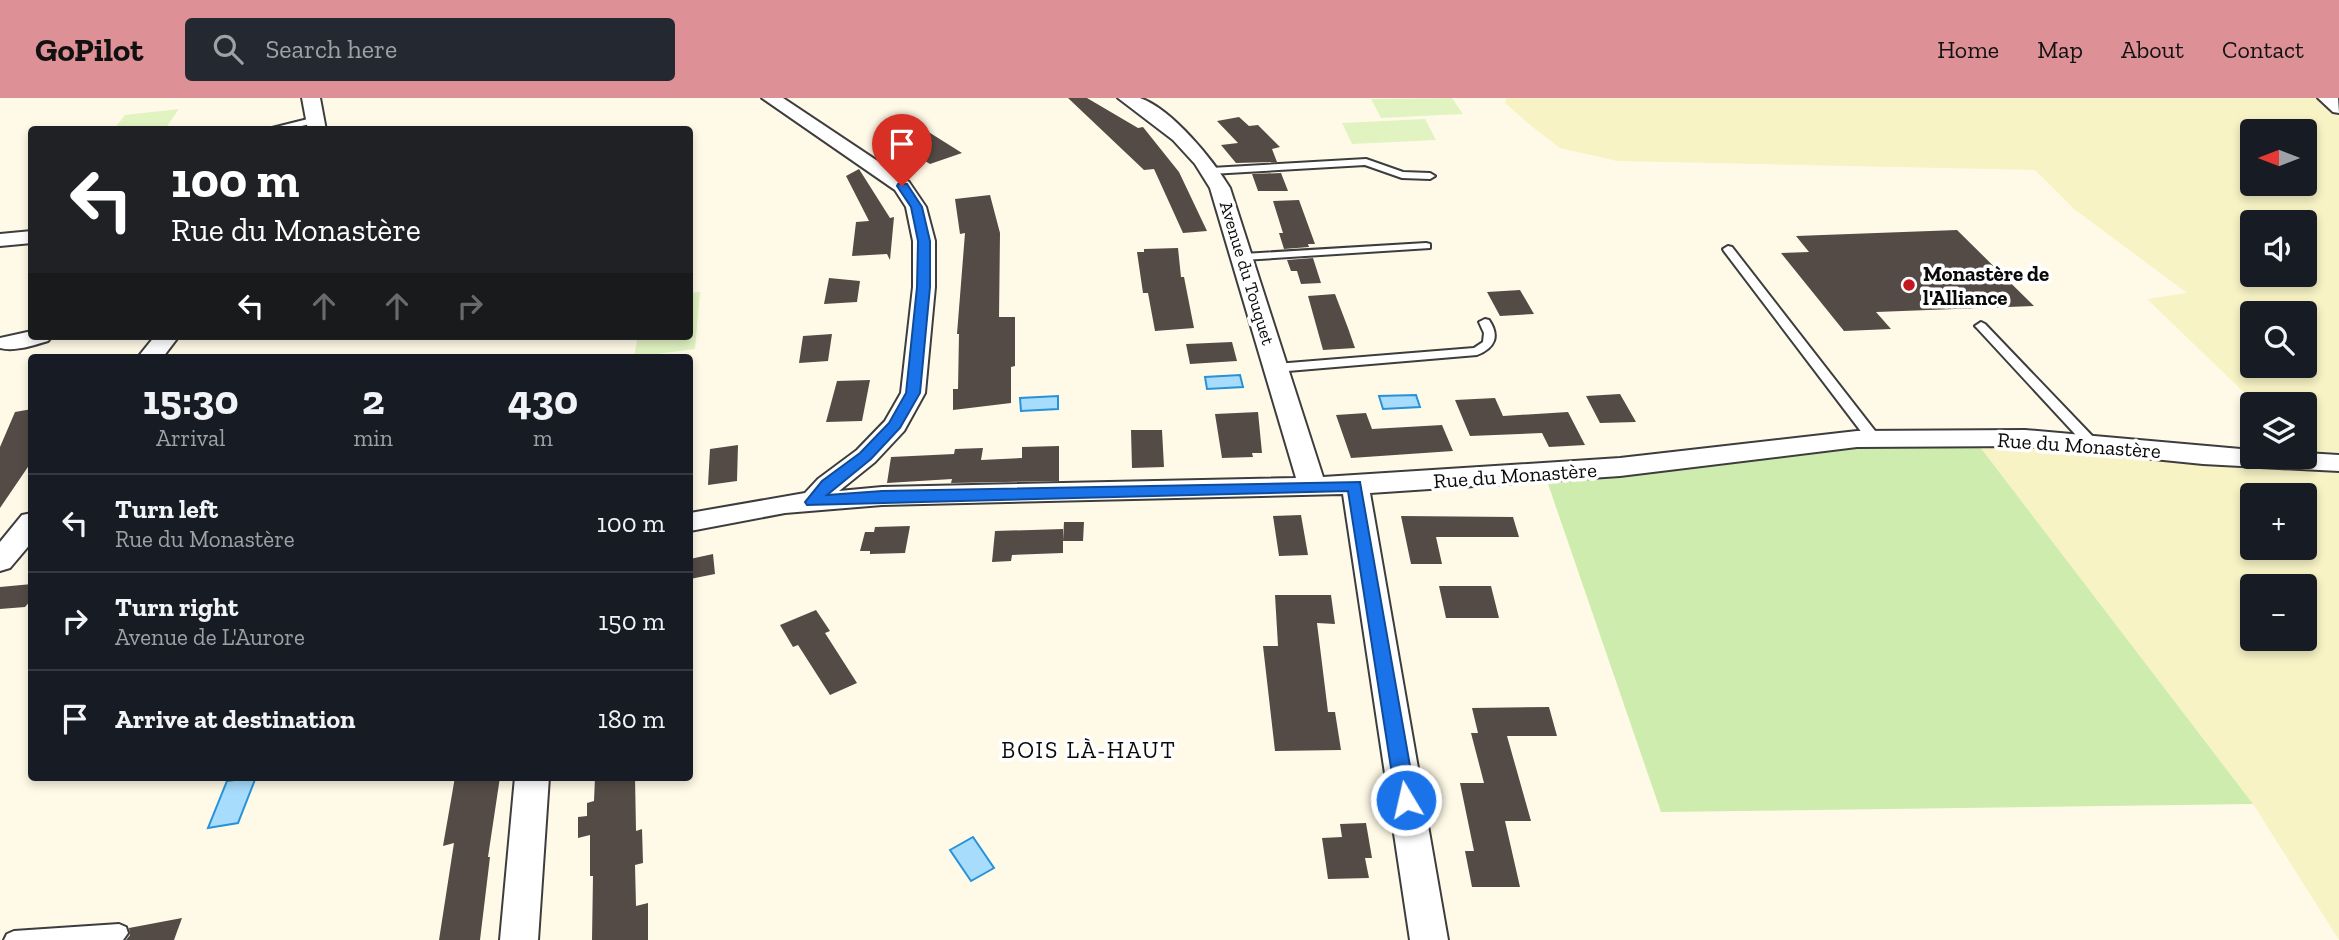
<!DOCTYPE html>
<html lang="en">
<head>
<meta charset="utf-8">
<style>
	body { margin:0; font-family:"Zilla Slab",serif; background:#242831; color:#f1f3f6; height:100vh; display:flex; flex-direction:column; font-size:26px; white-space:nowrap }
	* { box-sizing:border-box; margin:0 }
	p { font-size:23px; color:#9ea1a6 }
	.icon { flex:none; width:38px; height:38px; fill:none; stroke:currentColor; stroke-width:2; stroke-linecap:round; stroke-linejoin:round }
	.map { position:relative; flex:1; overflow:hidden }
	.panel { position:absolute; left:28px; top:256px; width:665px; height:427px; display:flex; flex-direction:column; background:#171b24; border-radius:7px; box-shadow:0 4px 10px #0003 }
	.panel>* { flex:none }
	.guide { position:absolute; left:28px; top:28px; width:665px; height:214px; border-radius:7px; box-shadow:0 4px 10px #0003; background:#202124; color:#fff; overflow:hidden }
	.needle { width:46px; rotate:270deg }
	.controls { position:absolute; left:2240px; top:21px; display:grid; gap:14px }
	.controls a { display:grid; place-items:center; width:77px; height:77px; border-radius:7px; background:#171b24; box-shadow:0 4px 10px #0003; font-size:35px }
	.pin { position:absolute; display:grid; place-items:center; width:60px; height:60px; color:#fff; margin:-72px -30px; border-radius:50% 50% 50% 0; rotate:-45deg; box-shadow:0 0 7px #0007 }
	.pin .icon { rotate:45deg }
	.me { position:absolute; width:77px; margin:-38px; rotate:351deg; stroke-linejoin:round; filter:drop-shadow(0 0 5px #0008) }
	.turn { display:flex; align-items:center; gap:24px; height:147px; padding:0 28px; font-size:32px }
	.turn .icon { width:91px; height:91px; stroke-width:2.5 }
	.turn b { display:block; font-size:49px; line-height:60px }
	.lanes { display:flex; align-items:center; height:66px; padding:0 28px; background:#0003; justify-content:center; gap:35px; direction:ltr }
	.lanes .off { opacity:.35 }
	.eta { display:flex; justify-content:space-evenly; align-items:center; height:119px; text-align:center }
	.eta b { font-size:42px; font-weight:800; line-height:49px }
	ul { padding:0; list-style:none }
	li { display:flex; align-items:center; gap:21px; height:98px; padding:0 28px; border-top:2px solid #363941 }
	li div { flex:1 }
	li b { display:block; font-size:26px }
	li em { font-style:normal }
	header { display:flex; align-items:center; gap:42px; box-sizing:border-box; height:98px; padding:0 35px; background:#dd9096; color:#111 }
	header strong { font-size:33px }
	nav { display:flex; gap:38px; margin-inline-start:auto; font-size:24px }
	.search { width:490px; height:63px; background:#242831; display:flex; align-items:center; gap:18px; box-sizing:border-box; padding:0 24px; border-radius:7px; color:#9ea1a6; font-size:26px }
	.map>svg:first-child { display:block }
</style>
</head>
<body>
<header>
<strong>GoPilot</strong>
<div class="search"><svg class="icon" aria-label="search" viewBox="0 0 24 24"><circle cx="10" cy="10" r="6"/><path d="M15 15l6 6"/></svg>Search here</div>
<nav><a>Home</a><a>Map</a><a>About</a><a>Contact</a></nav>
</header>
<div class="map">
<svg width="2339" height="842" viewBox="0 0 2339 842">
	<rect width="100%" height="100%" fill="#fffae7"/>
	<path fill="#f7f3c5" fill-rule="evenodd" d="M1506,0H2322L2339,14V354H2305V306H2256L2147,201L2187,195L2074,111L2035,72L1617,63L1560,50L1530,27L1505,5ZM2252,33H2305V86H2252ZM2252,124H2305V177H2252ZM2252,215H2305V268H2252Z
		M1977,345L2339,375V842L2253,706ZM2252,397H2305V450H2252ZM2252,488H2305V541H2252Z"/>
	<path fill="#ceecae" d="M1977,345L2253,706L1661,714L1547,383L1872,346Z"/>
	<path fill="#e1f3c1" d="M1452,0L1463,16L1381,20L1371,1Z
		M179,11L165,31H114L125,17Z
		M1425,21L1436,42L1352,46L1342,25Z
		M700,194L695,251L634,259L638,238H690V195Z"/>
	<path fill="#a7dcfc" stroke="#2792d9" stroke-width="2" d="M1240,277L1243,289L1207,291L1205,279Z
		M1416,297L1420,309L1383,311L1379,298Z
		M1058,298V311L1021,313L1020,300Z
		M256,679L238,725L208,730L227,683Z
		M973,739L994,770L971,783L950,752Z"/>
	<path fill="#544b46" d="M1068,0H1087L1138,30L1143,29L1179,74L1207,133L1183,135L1154,71L1144,72Z
		M1239,19L1249,28L1258,27L1280,49L1272,51L1277,64L1236,65L1221,47L1238,45L1217,23Z
		M919,28L962,55L930,66L886,39Z
		M859,71L890,120L894,119L890,162L887,156L852,158L856,124L869,123L846,78Z
		M1281,75L1288,93H1258L1252,76Z
		M990,97L1000,135L999,219H1015V268L1011,269V305L953,312V291H958L959,236H957L965,135L960,136L955,101Z
		M1299,102L1315,146H1308L1309,149L1284,151L1279,135H1283L1273,103Z
		M1957,132L2034,208L1876,214L1891,231L1844,233L1781,155L1809,154L1796,138Z
		M1178,150L1181,179H1184L1194,230L1155,233L1148,195H1143L1137,154H1144V151Z
		M1313,160L1321,185L1301,186L1297,173H1291L1287,162Z
		M829,180L860,183L857,204L824,206Z
		M1520,192L1534,216L1500,218L1487,194Z
		M1335,196L1348,230L1355,250L1323,252L1308,198Z
		M832,236L828,263L799,265L803,238Z
		M1232,244L1237,263L1190,266L1186,246Z
		M870,282L862,323L826,324L837,283Z
		M1620,296L1636,324L1600,325L1586,298Z
		M1495,300L1503,318L1568,314L1585,347L1549,349L1542,335L1470,338L1455,302Z
		M32,311V363L0,410V349L15,314Z
		M1258,314L1262,355H1252L1253,359L1222,360L1215,316Z
		M1366,315L1372,331L1442,327L1453,353L1351,360L1336,317Z
		M1131,332H1162L1164,369L1132,370Z
		M738,347L737,383L708,387L710,351Z
		M1059,348V383L951,385L952,381L887,385L891,359L954,356L955,351L983,350L981,362L1022,360V349Z
		M1301,417L1308,457L1279,458L1273,418Z
		M1401,418L1513,419L1519,439H1436L1442,466H1411Z
		M1064,424H1084L1083,443H1063Z
		M910,428L905,455L870,456V453H860L865,434H874L875,429Z
		M1063,431V455L1012,457L1011,463L992,464L995,433Z
		M713,456L715,476L690,481V461Z
		M32,486V501L25,509L0,511V489Z
		M1439,488H1491L1499,520H1446Z
		M1275,497H1331L1335,526L1317,525L1328,614H1335L1341,652L1275,653L1263,548H1278Z
		M816,512L830,533L825,535L857,585L830,597L798,547L793,549L780,527Z
		M1549,609L1557,638H1507L1531,723H1505L1520,789H1472L1465,753H1474L1460,685H1484L1471,635H1478L1472,610Z
		M455,679H500L488,759H490L480,842H439L454,745L443,748Z
		M595,679H635L636,733L642,731L643,765L635,767L636,808L648,805V842H592L593,778H590V737L578,740V719L587,718V705L594,703Z
		M1366,725L1372,760H1365L1369,780L1328,781L1322,740L1342,739L1340,726Z
		M182,820L174,842H126L130,837L129,830Z"/>
	<g fill="none" stroke-linecap="round" stroke-linejoin="round">
		<g stroke="#3d3d3d" stroke-width="4">
			<path id="service" d="M316,19L321,22L319,24L284,32H264Z
				M1366,61L1403,74L1430,75L1435,78L1430,81L1402,80L1365,67L1211,76L1206,73L1211,70Z
				M1426,145L1430,146V150L1243,162L1238,159L1243,156Z
				M1728,148L1732,149L1879,338L1881,341L1879,344H1869L1724,153L1723,151Z
				M1485,221L1489,222C1500,238 1495,250 1477,257L1276,274L1270,270L1276,266L1474,250L1483,244L1484,235L1479,224Z
				M1981,224L1985,226L2097,343L2099,346L2097,349H2087L1977,230L1975,228Z
				M119,826L126,829L128,835L123,842H4L7,836L14,833Z"/>
		</g>
		<g stroke="#3d3d3d" stroke-width="4">
			<path id="minor" d="M302,0H320L326,32H308Z
				M762,0H783L909,84L926,109L935,143V189L925,295L904,333L875,364L839,393L882,389L1296,380L1210,90L1195,66L1173,42L1118,0C1125,0 1134,0 1140,0C1172,11 1213,62 1230,90L1323,379L1620,360L1857,333L2025,332L2252,352V359H2305V355L2339,357V373L2203,366L2025,348L1857,349L1620,378L1370,395L1448,842H1410L1343,396L882,407L785,415L690,433V415L805,395L818,381L857,352L885,323L901,295L913,189V143L906,109L895,92Z
				M2318,0H2338L2339,15L2333,14Z
				M32,133V145L0,148V136Z
				M32,233V238H52L48,243C34,247 15,254 0,250V240Z
				M155,238H179L163,259H138Z
				M32,415V444L10,470L0,473V444L22,417Z
				M515,679H549L538,842H500Z"/>
		</g>
		<use href="#service" fill="#fff" fill-rule="evenodd"/>
		<use href="#minor" fill="#fff" fill-rule="evenodd"/>
	</g>
	<path fill="#1a73e8" stroke="#114b97" stroke-width="2" d="M898,86H907L922,109L930,143V189L920,295L900,330L871,361L827,397L882,393L1360,384L1416,702L1413,707L1406,710L1399,707L1396,702L1348,393L807,407L805,404L822,383L860,355L889,325L906,295L917,189L918,143L911,109L897,88Z"/>
	<circle fill="#c51720" stroke="#fff" stroke-width="2.5" cx="1909" cy="187" r="7"/>
	<g text-anchor="middle" dominant-baseline="central" stroke-width="7" stroke-linejoin="round" paint-order="stroke">
		<g font-size="18" fill="#0a0a0a" stroke="#fff">
			<text transform="translate(1247 175) rotate(73)">Avenue du Touquet</text>
		</g>
		<g font-size="21" font-weight="bold" fill="#0a0a0a" stroke="#fff" text-anchor="start">
			<text x="1923" y="175">Monastère de<tspan x="1923" dy="24">l'Alliance</tspan></text>
		</g>
		<g font-size="21" fill="#0a0a0a" stroke="#fff">
			<text transform="translate(2079 347) rotate(4)">Rue du Monastère</text>
			<text transform="translate(1515 377) rotate(-4)">Rue du Monastère</text>
		</g>
		<g font-size="23" letter-spacing="2" fill="#0a0a0a" stroke="#fff">
			<text x="1089" y="652">BOIS LÀ-HAUT</text>
		</g>
	</g>
</svg>
<div class="controls">
<a><svg class="needle" viewBox="-14 -14 28 28"><path d="M0-13l5 13h-10z" fill="#e53935"/><path d="M0 13l5-13h-10z" fill="#9ea1a6"/></svg></a>
<a><svg class="icon" aria-label="sound" viewBox="0 0 24 24"><path d="M4 9h4l5-4v14l-5-4H4zM17 9q2 3 0 6"/></svg></a>
<a><svg class="icon" aria-label="search" viewBox="0 0 24 24"><circle cx="10" cy="10" r="6"/><path d="M15 15l6 6"/></svg></a>
<a><svg class="icon" aria-label="layers" viewBox="0 0 24 24"><path d="M12 4l9 5-9 5-9-5zM3 14l9 5 9-5"/></svg></a>
<a>+</a>
<a>−</a>
</div>
<div class="pin" style="left:902px;top:88px;background:#d93025"><svg class="icon" aria-label="arrive" viewBox="0 0 24 24"><path d="M6 21V4h12l-3 4 3 4H6"/></svg></div>
<svg class="me" style="left:1406px;top:702px" viewBox="-20 -20 40 40"><circle r="17" fill="#1a73e8" stroke="#fff" stroke-width="3"/><path d="M0-11L8 9 0 5-8 9z" fill="#fff"/></svg>
<div class="guide">
<div class="turn"><svg class="icon" aria-label="left" viewBox="0 0 24 24"><path d="M17 20v-9H6M10 6l-5 5 5 5"/></svg><div><b>100 m</b>Rue du Monastère</div></div>
<div class="lanes"><svg class="icon" aria-label="left" viewBox="0 0 24 24"><path d="M17 20v-9H6M10 6l-5 5 5 5"/></svg><svg class="icon off" aria-label="ahead" viewBox="0 0 24 24"><path d="M12 20V5M6 11l6-6 6 6"/></svg><svg class="icon off" aria-label="ahead" viewBox="0 0 24 24"><path d="M12 20V5M6 11l6-6 6 6"/></svg><svg class="icon off" aria-label="right" viewBox="0 0 24 24"><path d="M7 20v-9h11M14 6l5 5-5 5"/></svg></div>
</div>
<section class="panel">
<div class="eta">
<div><b>15:30</b><p>Arrival</p></div>
<div><b>2</b><p>min</p></div>
<div><b>430</b><p>m</p></div>
</div>
<ul>
<li><svg class="icon" aria-label="left" viewBox="0 0 24 24"><path d="M17 20v-9H6M10 6l-5 5 5 5"/></svg><div><b>Turn left</b><p>Rue du Monastère</p></div><em>100 m</em></li>
<li><svg class="icon" aria-label="right" viewBox="0 0 24 24"><path d="M7 20v-9h11M14 6l5 5-5 5"/></svg><div><b>Turn right</b><p>Avenue de L'Aurore</p></div><em>150 m</em></li>
<li><svg class="icon" aria-label="arrive" viewBox="0 0 24 24"><path d="M6 21V4h12l-3 4 3 4H6"/></svg><div><b>Arrive at destination</b></div><em>180 m</em></li>
</ul>
</section>
</div>
</body>
</html>
